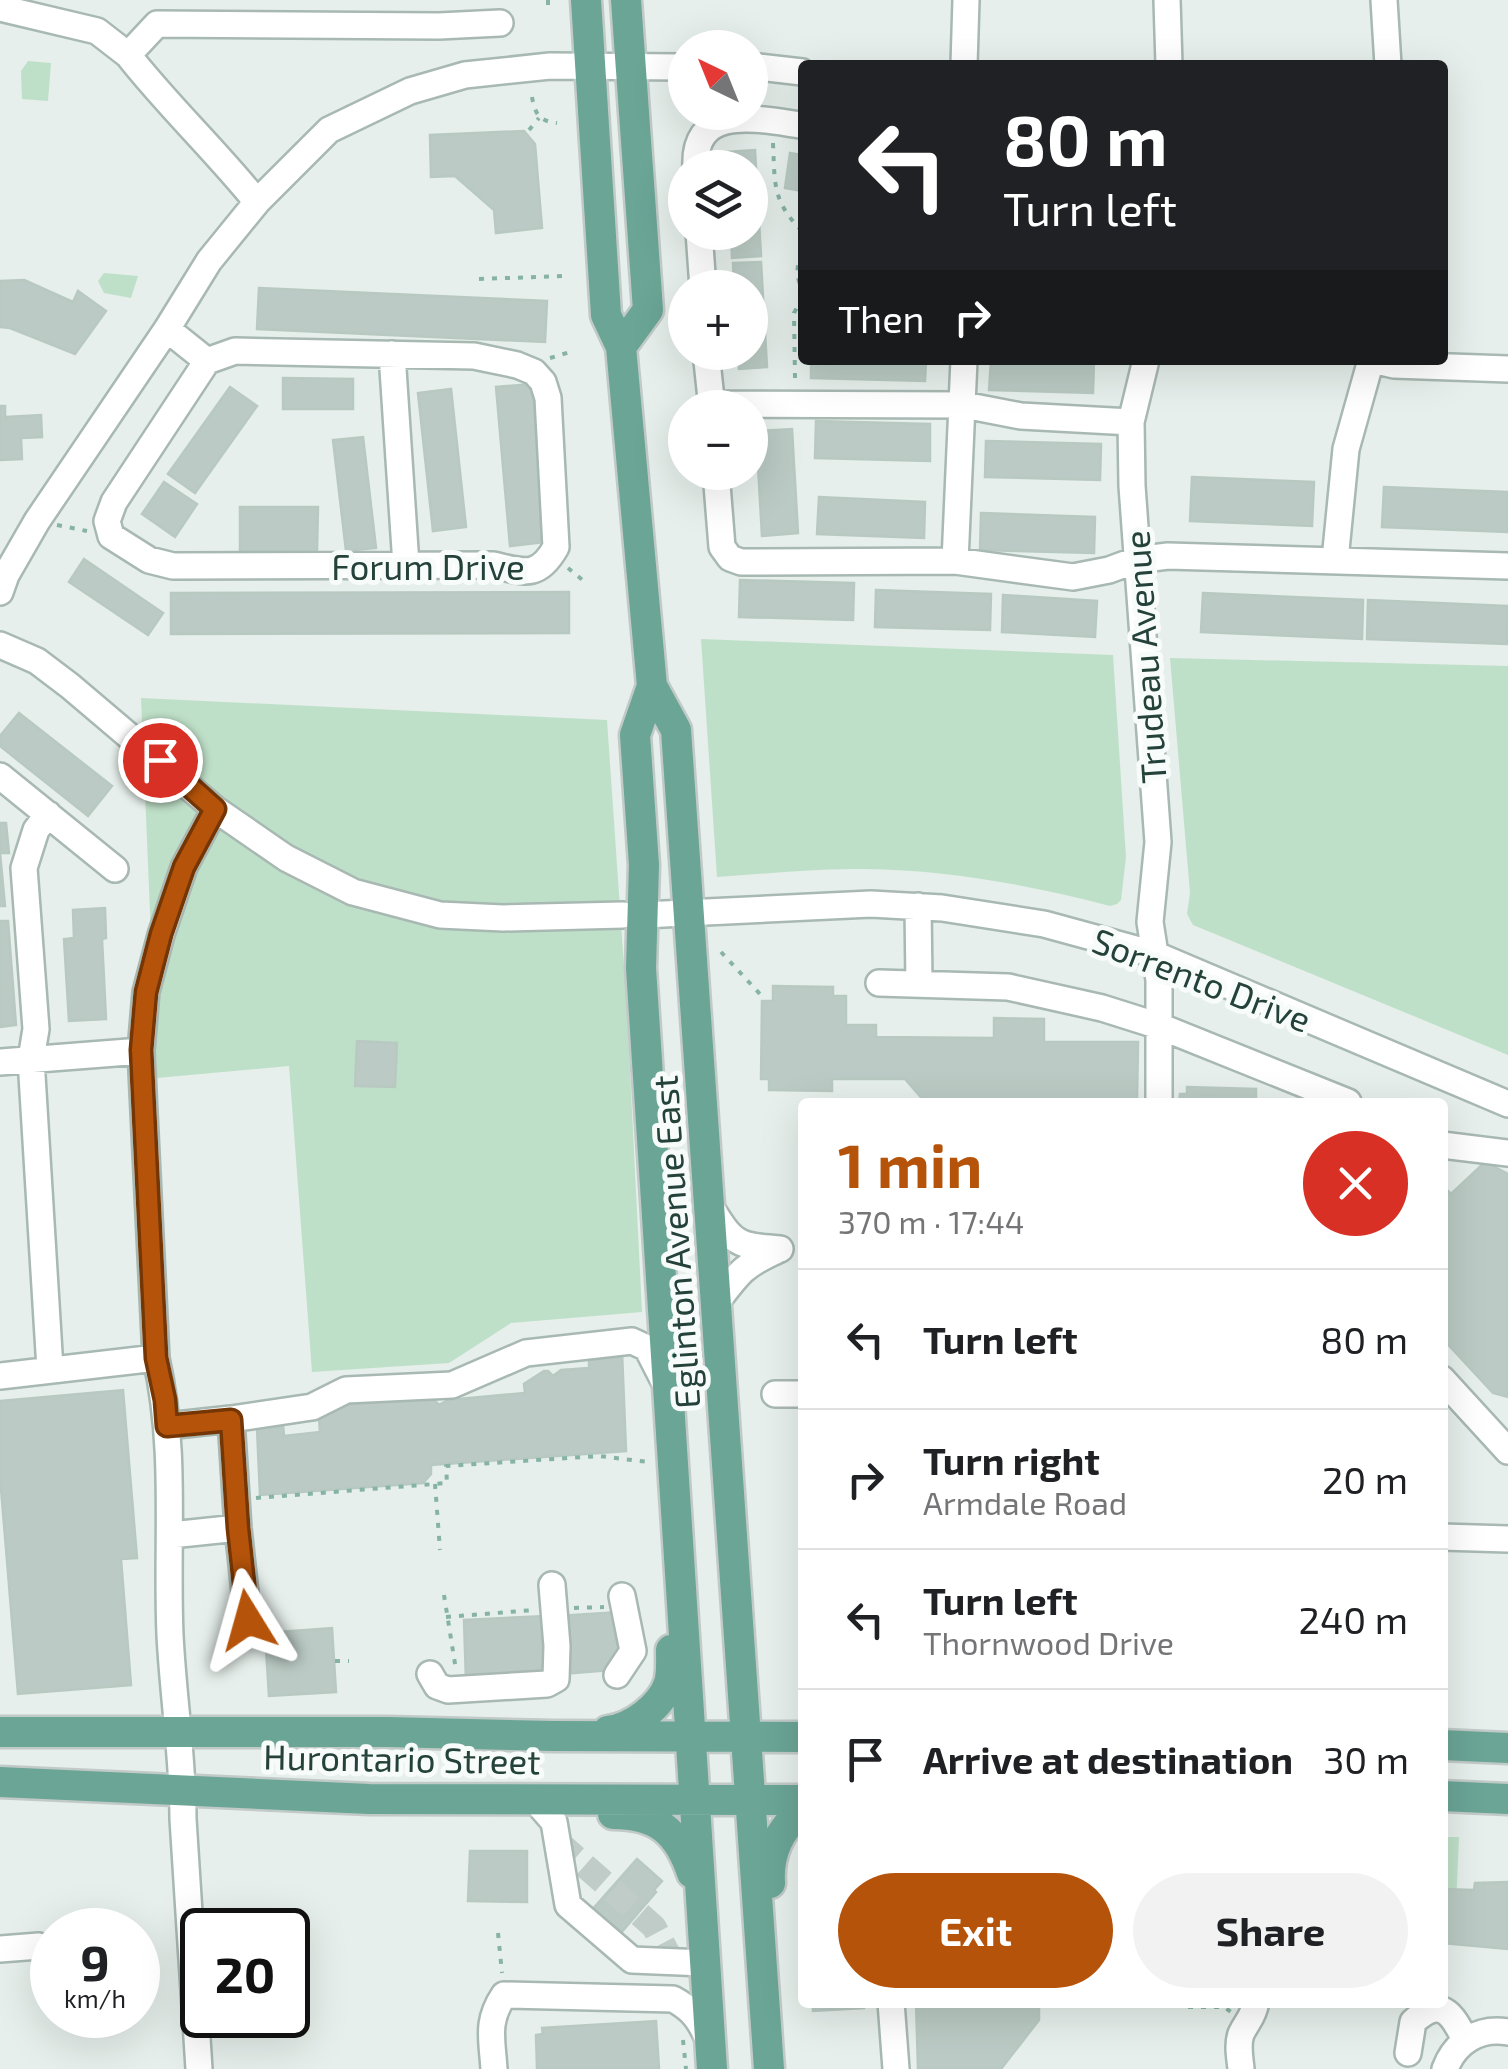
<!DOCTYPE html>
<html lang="en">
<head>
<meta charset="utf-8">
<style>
	body { margin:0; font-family:"Exo 2",sans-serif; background:#f2f2f2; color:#202124; height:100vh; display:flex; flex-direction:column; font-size:38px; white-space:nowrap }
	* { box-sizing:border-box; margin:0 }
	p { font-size:32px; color:#757577 }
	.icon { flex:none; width:55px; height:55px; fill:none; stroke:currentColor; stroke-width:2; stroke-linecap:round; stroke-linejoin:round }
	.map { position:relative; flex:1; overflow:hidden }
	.side { position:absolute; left:798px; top:1098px; width:650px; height:910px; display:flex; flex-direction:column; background:#fff; border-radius:10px; box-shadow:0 10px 40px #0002 }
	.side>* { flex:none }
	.banner { position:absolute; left:798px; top:60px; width:650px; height:305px; border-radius:10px; box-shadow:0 10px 40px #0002; background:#202124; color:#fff; overflow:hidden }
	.needle { width:65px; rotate:317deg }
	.controls { position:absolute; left:668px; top:30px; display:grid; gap:20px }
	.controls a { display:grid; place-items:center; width:100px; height:100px; border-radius:50%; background:#fff; box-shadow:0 10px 40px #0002; font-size:50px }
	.speed { position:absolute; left:30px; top:1908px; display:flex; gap:20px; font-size:50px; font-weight:700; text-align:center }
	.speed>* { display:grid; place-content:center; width:130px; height:130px; border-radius:50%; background:#fff; box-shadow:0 10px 40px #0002; line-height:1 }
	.speed small { font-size:25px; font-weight:400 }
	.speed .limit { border:5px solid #111; border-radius:15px; background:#fff; color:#111 }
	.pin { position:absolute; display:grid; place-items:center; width:85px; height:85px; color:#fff; margin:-42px; border:5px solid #fff; border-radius:50%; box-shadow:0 2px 10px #0007 }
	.me { position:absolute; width:110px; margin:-55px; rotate:352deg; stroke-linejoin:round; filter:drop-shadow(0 0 8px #0008) }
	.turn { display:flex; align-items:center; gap:35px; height:210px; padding:0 40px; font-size:45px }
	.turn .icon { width:130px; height:130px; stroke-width:2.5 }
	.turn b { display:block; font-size:70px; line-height:85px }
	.then { display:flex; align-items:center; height:95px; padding:0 40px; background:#0003; gap:20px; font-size:38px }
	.round { display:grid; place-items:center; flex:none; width:105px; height:105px; border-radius:52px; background:#f2f2f2 }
	.head { display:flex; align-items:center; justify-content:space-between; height:170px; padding:0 40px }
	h1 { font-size:60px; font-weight:700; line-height:75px; color:#b45309 }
	.action { display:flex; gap:20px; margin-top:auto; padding:20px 40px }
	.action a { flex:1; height:115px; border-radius:60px; background:#b45309; color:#fff; font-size:40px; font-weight:700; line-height:115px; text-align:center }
	.action a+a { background:#f2f2f2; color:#202124 }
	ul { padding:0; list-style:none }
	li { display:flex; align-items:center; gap:30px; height:140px; padding:0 40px; border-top:2px solid #e0e0e0 }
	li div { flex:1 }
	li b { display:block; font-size:38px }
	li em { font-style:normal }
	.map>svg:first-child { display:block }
</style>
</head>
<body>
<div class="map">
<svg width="1508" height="2069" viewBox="0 0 1508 2069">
	<rect width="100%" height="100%" fill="#e6efeb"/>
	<path fill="#bfe0c8" d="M28,61L51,63L48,101L22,99L21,71Z
		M104,273L138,276L131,298L104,293L98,281Z
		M701,639L1113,655L1126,857L1121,900L1117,904L1110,906C1030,885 948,870 865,869C816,868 766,874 717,877Z
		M1170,658L1508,666V1055L1193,925L1187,914L1190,893Z
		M141,698L607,720L627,1010L642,1312L511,1323L449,1363L312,1372L289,1066L157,1078Z
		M1442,1837H1459L1456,1909L1443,1908Z"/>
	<path fill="#bbcac4" stroke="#b8c9c2" stroke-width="2.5" d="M524,131L535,144L542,228L496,233L494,210L455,176L431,177L430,135Z
		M755,150L761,256L732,258L731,232H750V168H727V152Z
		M790,153L802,155V191L785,188Z
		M761,262L767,367L739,369L738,352H750V288H734L733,263Z
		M24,280L73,302L78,291L106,311L75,354L10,328L0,327V281Z
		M259,288L547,301L545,342L257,329Z
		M811,360H926L925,381L811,378Z
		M991,360H1094L1093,393L989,390Z
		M283,378L353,379V409H283Z
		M532,384L546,542L510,546L496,387Z
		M230,387L257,406L195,493L168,474Z
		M451,389L466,527L433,531L418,393Z
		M0,406H5V417L41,415L42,437L21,438L22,459L0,460Z
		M816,421L930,424V461L815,458Z
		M792,429L798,533L762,536L756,431Z
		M363,437L376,548L346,551L333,440Z
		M986,441L1101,444L1100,480L985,477Z
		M1192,477L1314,482L1312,526L1190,521Z
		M164,482L197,504L175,537L142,514Z
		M1384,487L1508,492V532L1382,527Z
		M819,497L925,502L924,538L817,534Z
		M240,507H318L317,551H240Z
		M981,513L1095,517L1094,553L980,550Z
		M84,559L163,613L148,635L69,582Z
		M740,580L854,583L853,620L739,617Z
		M876,590L991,594L990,630L875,627Z
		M569,592V633L171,634V593Z
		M1203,593L1363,600L1362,639L1201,632Z
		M1003,595L1097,601L1095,637L1002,632Z
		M1368,600L1508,606L1507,644L1367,639Z
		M19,713L112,786L88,816L0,746V736Z
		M0,823H6L9,853H0L5,906H0Z
		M105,908L106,938L102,939L106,1019L69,1021L64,939L74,938L73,910Z
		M0,921H8L16,1025L0,1027Z
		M773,986L833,987V996H846V1025H876V1037L994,1038V1018L1044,1019V1042H1138L1137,1102H925L905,1079H832V1091L769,1090V1079H761L762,1001H773Z
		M357,1041L397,1043L395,1087L355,1086Z
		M1187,1087L1256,1089V1102H1179L1180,1094H1187Z
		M1485,1162L1508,1174V1397L1493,1393L1442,1338V1185L1451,1194Z
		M622,1352L626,1451L431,1465V1474L423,1483L260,1495L257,1428L283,1425L284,1436L320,1432L319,1418L335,1404L347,1399L428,1394L439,1405L448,1400L525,1393L524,1384L544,1371H548L553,1376L561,1370L589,1368V1355Z
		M123,1390L137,1558L121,1559L131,1685L18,1694L0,1476V1401Z
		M619,1612L622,1655L611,1670L563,1674L559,1616Z
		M545,1616L548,1678L466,1681L464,1620Z
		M332,1628L336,1692L269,1696L265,1633Z
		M470,1851H527V1902L468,1901Z
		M637,1859L662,1881L654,1890L656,1892L620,1934L592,1910Z
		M1508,1882V1949L1443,1943L1442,1889L1474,1890L1475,1883Z
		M813,2002H864V2008L813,2011Z
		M916,2002H1039V2020L1001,2069H918Z
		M656,2021L659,2069H537L536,2035L543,2034L542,2028Z"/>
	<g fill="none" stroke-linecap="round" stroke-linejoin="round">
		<path stroke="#bfccc8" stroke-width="25" stroke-dasharray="25 12" stroke-linecap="butt" d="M557,1841L654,1927L673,1963"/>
		<g stroke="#a8b8b2" stroke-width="30">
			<path id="minor" d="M1167,0L1169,65
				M1384,0L1388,65
				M0,8L97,31L128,55L157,24L439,26L500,23
				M128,55C168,106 216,151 257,202
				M964,65L966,0
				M750,66L802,72
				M696,168C692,102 761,120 802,125
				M699,232L703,288
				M167,329L207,361L235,351L474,356L517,365L534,372L543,382L548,398L556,547C538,579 524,572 493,565L173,566L149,560L111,536L107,521L114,502L207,361
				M706,352L712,408
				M392,354L406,565
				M1146,360L1131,422L1132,486L1158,842L1150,922L1159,980V1102
				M1373,360L1394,365L1508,369
				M712,404L964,405L1021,416L1131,422
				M716,472L722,547L730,558L741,562L955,561L1073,577L1109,570L1136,560L1168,556L1508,566
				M1335,560L1346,449L1371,360
				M955,561L964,360
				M0,592L6,575L37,521L167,329L209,261L257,202L329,130L410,91L465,75L550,66L685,67
				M0,645L37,661L70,686L215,809L286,858L353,892L440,915L503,918L623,915
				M0,776L115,869
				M48,814L36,830L24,868L36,1029L31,1059L50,1369
				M918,906L919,984
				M643,915L871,904L942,908L1044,924L1154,954L1508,1104
				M879,983L1008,987L1102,1008L1159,1026L1348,1102
				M0,1062L141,1051
				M1442,1145L1508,1153
				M710,1206C733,1244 737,1246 780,1249
				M716,1303C740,1271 744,1265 780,1249
				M0,1376L156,1358
				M1442,1379L1508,1451
				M775,1394H802
				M167,1426L231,1419
				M171,1535L238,1528
				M1442,1537L1508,1539
				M248,1620L238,1528L231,1419L312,1407L346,1390L452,1385L526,1353L632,1341L647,1348L667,1387
				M430,1674L437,1686L448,1690L547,1684L556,1679L557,1646L552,1585
				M617,1675L633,1651L622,1596
				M534,1799L554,1822L568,1905L632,1960L704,1963
				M0,1949L39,1946
				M891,2002L896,2069
				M1408,2053L1413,2022C1441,1996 1452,2013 1465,2040
				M199,2069L183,1819C183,1758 173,1696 170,1635C166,1541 177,1450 156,1358L141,1051L146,992L161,935L184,867L215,809
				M494,2069C492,2038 486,2022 504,1995L673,1999C692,2009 700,2020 708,2039
				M1241,2069C1240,2058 1237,2045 1241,2034C1247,2021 1253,2018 1256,2002
				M1445,2069C1455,2042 1479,2027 1508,2032"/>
		</g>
		<g stroke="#c2cac8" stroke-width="35">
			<path id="major" d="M586,0L606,315L621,347L652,686L635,735L644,865L641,968L712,2069
				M621,347L648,310L626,0
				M652,686L676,730L769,2069
				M608,1731C632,1728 661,1707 669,1683C672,1673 671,1660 671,1650
				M0,1732H387L553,1736L802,1737
				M1442,1745L1508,1748
				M0,1782L369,1799L802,1800
				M1442,1796L1508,1799
				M613,1814C657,1814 678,1831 692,1873
				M770,1883C768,1855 779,1828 802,1812"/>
		</g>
		<path stroke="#86b3a5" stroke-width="4" stroke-dasharray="5 8" stroke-linecap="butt" d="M548,0V6
			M532,97C535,114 539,121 557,123
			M529,130L539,118
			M773,143C775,184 772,201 802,231
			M802,253C796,266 796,276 802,290
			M479,279L565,276
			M550,358L570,352
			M795,378L794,313L802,298
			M57,525L87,531
			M568,568L585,582
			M721,952L760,994
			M435,1484L440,1550
			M256,1498L447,1483L446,1466L599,1456L648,1462
			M444,1595L456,1670
			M574,1608L604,1607
			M446,1617L534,1610
			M335,1661H349
			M498,1933L502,1973
			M1188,2007H1224L1231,2012
			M683,2040L686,2069"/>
		<use href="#minor" stroke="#fff" stroke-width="25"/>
		<use href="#major" stroke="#6aa596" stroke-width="30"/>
	</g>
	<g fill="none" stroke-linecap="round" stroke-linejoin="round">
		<g stroke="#753606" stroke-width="25">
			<path id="route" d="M160,760L215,809L184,867L161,934L146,992L141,1050L156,1358L165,1400L167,1426L231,1420L238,1528L248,1620"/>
		</g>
		<use href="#route" stroke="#b45309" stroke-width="18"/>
	</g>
	<g text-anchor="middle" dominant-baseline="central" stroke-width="10" stroke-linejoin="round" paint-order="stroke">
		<g font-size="35" fill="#24423a" stroke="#f7fbf9">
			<text x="428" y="566">Forum Drive</text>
			<text transform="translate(1144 657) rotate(-94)">Trudeau Avenue</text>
			<text transform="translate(1202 979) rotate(21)">Sorrento Drive</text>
			<text transform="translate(675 1242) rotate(-94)">Eglinton Avenue East</text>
			<text transform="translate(402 1758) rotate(1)">Hurontario Street</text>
		</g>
	</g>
</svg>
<div class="controls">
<a><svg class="needle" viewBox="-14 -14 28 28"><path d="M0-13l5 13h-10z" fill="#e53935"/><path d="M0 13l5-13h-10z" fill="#757577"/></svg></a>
<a><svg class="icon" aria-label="layers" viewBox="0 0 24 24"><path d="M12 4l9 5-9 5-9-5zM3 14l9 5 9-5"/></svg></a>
<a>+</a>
<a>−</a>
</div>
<div class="speed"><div>9<small>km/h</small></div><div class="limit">20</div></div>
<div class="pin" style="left:160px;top:760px;background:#d93025"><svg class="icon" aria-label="arrive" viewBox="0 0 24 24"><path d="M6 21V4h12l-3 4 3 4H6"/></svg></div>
<svg class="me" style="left:248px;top:1620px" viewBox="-20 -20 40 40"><path d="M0-17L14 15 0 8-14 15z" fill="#b45309" stroke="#fff" stroke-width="4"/></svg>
<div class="banner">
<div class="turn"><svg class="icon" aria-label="left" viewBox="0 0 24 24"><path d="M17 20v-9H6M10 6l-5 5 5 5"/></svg><div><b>80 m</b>Turn left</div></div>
<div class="then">Then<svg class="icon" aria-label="right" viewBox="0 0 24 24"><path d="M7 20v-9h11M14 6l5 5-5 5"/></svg></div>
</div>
<section class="side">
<div class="head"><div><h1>1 min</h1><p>370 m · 17:44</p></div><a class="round" style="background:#d93025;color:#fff"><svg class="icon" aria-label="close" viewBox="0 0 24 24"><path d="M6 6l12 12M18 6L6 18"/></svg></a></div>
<ul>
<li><svg class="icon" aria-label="left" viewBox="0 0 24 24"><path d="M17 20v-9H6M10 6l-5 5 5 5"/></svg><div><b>Turn left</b></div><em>80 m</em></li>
<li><svg class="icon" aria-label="right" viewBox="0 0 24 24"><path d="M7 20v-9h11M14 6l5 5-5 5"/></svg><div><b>Turn right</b><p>Armdale Road</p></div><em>20 m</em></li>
<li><svg class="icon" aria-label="left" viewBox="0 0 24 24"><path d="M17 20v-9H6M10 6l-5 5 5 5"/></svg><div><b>Turn left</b><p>Thornwood Drive</p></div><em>240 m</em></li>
<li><svg class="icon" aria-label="arrive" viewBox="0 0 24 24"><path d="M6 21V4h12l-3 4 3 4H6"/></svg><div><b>Arrive at destination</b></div><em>30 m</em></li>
</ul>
<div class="action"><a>Exit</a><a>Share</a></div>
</section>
</div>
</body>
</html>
